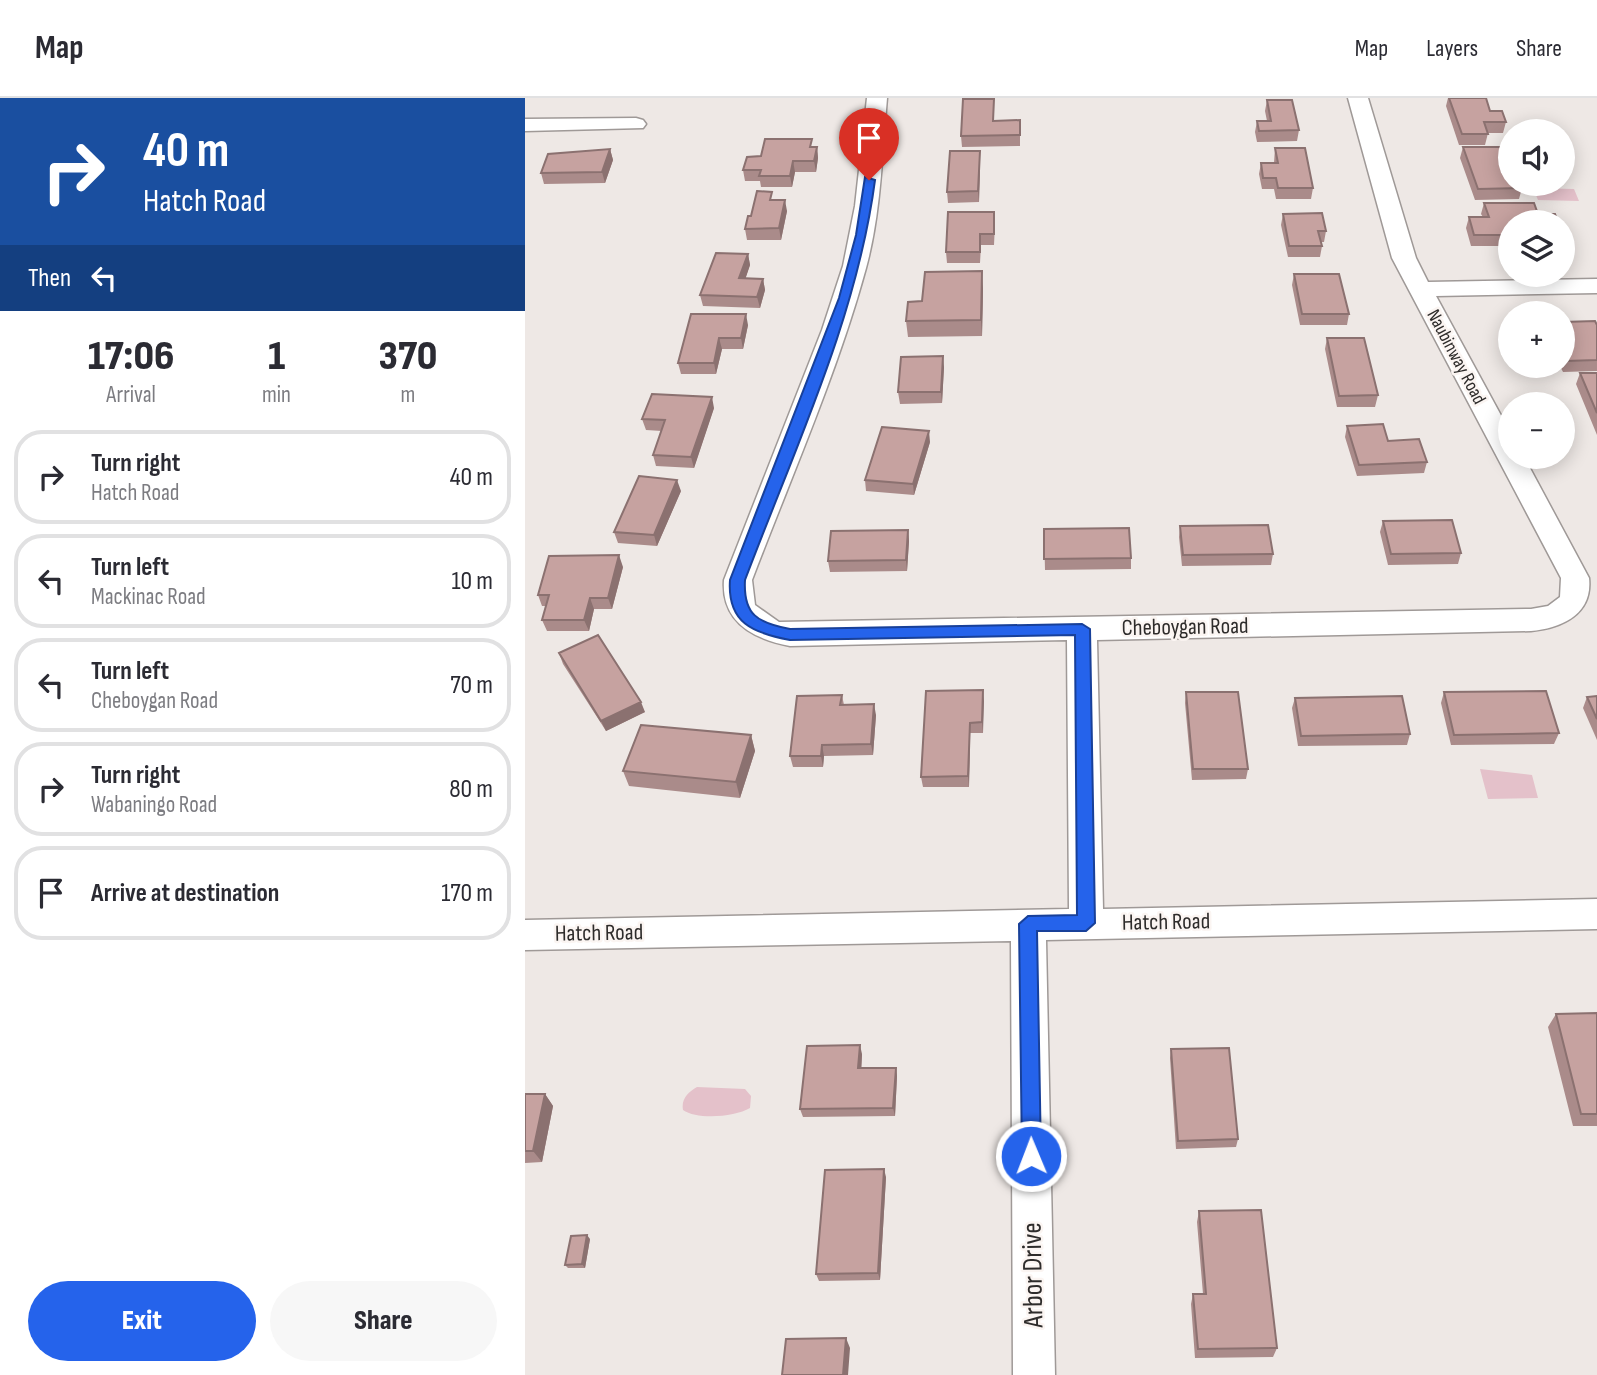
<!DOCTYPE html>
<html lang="en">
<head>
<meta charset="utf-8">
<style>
	body { margin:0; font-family:"Sofia Sans Condensed",sans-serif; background:#f7f7f7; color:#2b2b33; height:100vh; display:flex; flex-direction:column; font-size:26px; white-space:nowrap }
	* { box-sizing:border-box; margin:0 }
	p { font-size:23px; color:#7c7c81 }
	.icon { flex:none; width:38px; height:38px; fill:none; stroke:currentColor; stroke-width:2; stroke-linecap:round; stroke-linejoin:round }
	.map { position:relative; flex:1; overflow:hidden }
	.sheet { display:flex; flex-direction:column; background:#fff; width:525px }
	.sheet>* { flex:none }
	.guide { background:#1a4fa0; color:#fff; overflow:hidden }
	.controls { position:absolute; left:973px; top:21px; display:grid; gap:14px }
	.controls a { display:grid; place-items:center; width:77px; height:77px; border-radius:50%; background:#fff; box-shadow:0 4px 18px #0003; font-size:35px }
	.pin { position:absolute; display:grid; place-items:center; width:60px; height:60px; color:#fff; margin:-72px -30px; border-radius:50% 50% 50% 0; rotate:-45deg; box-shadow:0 0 7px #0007 }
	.pin .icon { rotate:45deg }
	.me { position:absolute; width:77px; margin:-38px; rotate:359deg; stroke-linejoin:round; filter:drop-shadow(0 0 5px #0008) }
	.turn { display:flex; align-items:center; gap:24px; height:147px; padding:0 28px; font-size:32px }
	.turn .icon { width:91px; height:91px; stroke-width:2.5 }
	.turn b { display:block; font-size:49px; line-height:60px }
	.then { display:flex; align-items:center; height:66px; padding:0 28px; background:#0003; gap:14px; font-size:26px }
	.eta { display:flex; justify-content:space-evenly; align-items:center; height:119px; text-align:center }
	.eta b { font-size:42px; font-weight:800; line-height:49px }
	.button { display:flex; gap:14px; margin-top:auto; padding:14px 28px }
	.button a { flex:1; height:80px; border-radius:42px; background:#2563eb; color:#fff; font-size:28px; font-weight:800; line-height:80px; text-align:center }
	.button a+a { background:#f7f7f7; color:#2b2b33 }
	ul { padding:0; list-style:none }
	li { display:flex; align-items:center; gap:21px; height:94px; margin:0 14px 10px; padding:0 14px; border:4px solid #e1e1e2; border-radius:28px }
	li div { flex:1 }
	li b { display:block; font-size:26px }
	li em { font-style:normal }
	header { display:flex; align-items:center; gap:42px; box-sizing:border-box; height:98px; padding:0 35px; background:#fff; border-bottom:2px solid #e1e1e2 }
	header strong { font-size:33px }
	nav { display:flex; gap:38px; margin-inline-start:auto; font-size:24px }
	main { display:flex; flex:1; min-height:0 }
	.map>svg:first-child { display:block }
</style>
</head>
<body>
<header>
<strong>Map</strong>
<nav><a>Map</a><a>Layers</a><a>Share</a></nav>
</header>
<main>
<section class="sheet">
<div class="guide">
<div class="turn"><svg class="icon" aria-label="right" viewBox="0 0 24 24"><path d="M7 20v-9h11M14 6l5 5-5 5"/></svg><div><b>40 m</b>Hatch Road</div></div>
<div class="then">Then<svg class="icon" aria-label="left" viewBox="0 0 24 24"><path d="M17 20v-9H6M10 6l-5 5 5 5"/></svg></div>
</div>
<div class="eta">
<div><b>17:06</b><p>Arrival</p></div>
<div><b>1</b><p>min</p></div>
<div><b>370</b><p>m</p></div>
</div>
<ul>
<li><svg class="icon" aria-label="right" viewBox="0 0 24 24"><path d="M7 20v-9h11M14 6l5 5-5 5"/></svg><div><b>Turn right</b><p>Hatch Road</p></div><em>40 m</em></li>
<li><svg class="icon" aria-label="left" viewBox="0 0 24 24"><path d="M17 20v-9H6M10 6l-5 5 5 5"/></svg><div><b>Turn left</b><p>Mackinac Road</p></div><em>10 m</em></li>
<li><svg class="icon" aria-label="left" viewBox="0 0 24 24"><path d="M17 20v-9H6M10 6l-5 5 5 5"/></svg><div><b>Turn left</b><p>Cheboygan Road</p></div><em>70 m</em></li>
<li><svg class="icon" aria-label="right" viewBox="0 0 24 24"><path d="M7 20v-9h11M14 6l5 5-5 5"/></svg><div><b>Turn right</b><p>Wabaningo Road</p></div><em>80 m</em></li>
<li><svg class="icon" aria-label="arrive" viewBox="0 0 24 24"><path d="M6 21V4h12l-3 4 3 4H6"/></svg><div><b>Arrive at destination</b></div><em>170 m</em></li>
</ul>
<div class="button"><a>Exit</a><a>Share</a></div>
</section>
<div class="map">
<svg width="1072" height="1277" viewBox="0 0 1072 1277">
	<rect width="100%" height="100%" fill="#eee8e5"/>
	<path fill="#e4c1ca" d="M1008,90L1049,91L1054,103L1013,102Z
		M955,671L1007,677L1013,700L963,701Z
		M172,989L220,991L226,998L225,1010C210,1019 172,1022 158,1012C156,1001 163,994 172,989Z"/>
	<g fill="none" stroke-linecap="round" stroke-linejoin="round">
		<g stroke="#9f9997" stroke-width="3">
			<path id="street" d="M342,0H362C357,56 356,115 341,170C312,276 266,379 227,482L230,507L254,524L1006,511L1023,508L1035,499L1036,480L867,160L823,0H843L891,160L903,184L1072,181V195L911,198L985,334V359H999L1064,480C1068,516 1037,530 1006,533L572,542L578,811L1072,801V831L521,842L530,1277H488L486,843L0,852V822L544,811L542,542L265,548C228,541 196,524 199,482L297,232L318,168L330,108Z
				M111,20L118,22L121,26L118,30L0,33V21Z"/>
		</g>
		<use href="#street" fill="#fff" fill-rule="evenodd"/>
	</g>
	<path fill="#aa8b8a" d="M923,0H961L965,13L981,24L978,35H963L960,47H934L921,8Z
		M742,2L774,32L772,43L732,44L730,34L732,23H742L740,13Z
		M495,22V48L437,49L436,38L469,23Z
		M288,49H292L293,60L291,74H270L267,89H236L235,83H220L218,72L236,58Z
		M938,49L980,54L985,86L997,90L994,101L950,102L935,60Z
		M750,50L788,90L786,101H751L749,91H737L734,76L736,65H749Z
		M85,51L88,62L80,85L19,86L16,75Z
		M455,64L454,104L423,105L422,94Z
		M248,102L262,113L256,142H222L220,131L226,118Z
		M959,105L1013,116L985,124V148H946L941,130L944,119H958L956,116Z
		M758,116L801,133L799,144H796L797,148L795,159H763L756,127Z
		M470,125L469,147H456L455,165H422L421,154Z
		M223,156L225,167L220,181H238L240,192L235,210L178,208L175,197Z
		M769,176L824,216L822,227H775L767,187Z
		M458,190L457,238L383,239L381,223L397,203Z
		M166,216L223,227L218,251H197L191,276H156L153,265Z
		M1038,224L1072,227V273L1038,274L1035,268H1038Z
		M802,240L853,297L850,309H812L800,251Z
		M419,269L417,305L375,306L373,294Z
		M1055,275H1072V337L1051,286Z
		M189,310L169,370L131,368L128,357L137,333L121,332L117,321Z
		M822,328L863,343L902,364L899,375L832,378L820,339Z
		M405,344L389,397L341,393L340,382Z
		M156,393L132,448L93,445L89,434Z
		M858,423L936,455L933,466L863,467L855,434Z
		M655,428L748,456L746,467L657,468L654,439Z
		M519,431L606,460V471L520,472Z
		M383,432L384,443L382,473L305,474L303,463Z
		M98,469L87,511H69L64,533H22L17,522L21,508H17L13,497Z
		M34,555L120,614L81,633L38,566Z
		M458,592V635H445L444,689H398L396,679Z
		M661,594L723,671L721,681L667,682L660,605Z
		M919,594L1034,635L1029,646L926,647L916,605Z
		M317,597L319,607L351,617L348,657L299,658L298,669H268L265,658Z
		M1072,598V642L1058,610L1062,599Z
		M770,600L885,636L882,647L773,648L767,610Z
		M226,637L230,653L215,700L104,688L98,673Z
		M1072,915V1028H1048L1023,929L1031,916Z
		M646,951L713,1041L711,1049L651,1051L645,960Z
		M337,956L336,970H371L372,978L370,1018L278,1019L275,1011Z
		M0,996H20L28,1008L17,1064L0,1065Z
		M361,1079L355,1182L294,1183L291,1176Z
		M674,1113L752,1250L748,1259L670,1260L666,1206L668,1196H678L672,1124Z
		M65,1141L60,1170H43L40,1167Z"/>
	<path fill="#8b7170" d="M292,49L293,60L291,74L289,63Z
		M85,51L88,62L80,85L77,74Z
		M455,53V64L454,104L453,93Z
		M268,63L270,74L267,89L265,78Z
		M260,102L262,113L256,142L254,130Z
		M223,156L225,167L217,191L214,180Z
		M457,173L458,190L457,238L456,222Z
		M238,181L240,192L235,210L232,199Z
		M221,216L223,227L218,251L216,240Z
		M194,240L197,251L191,276L189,265Z
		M418,258L419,269L417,305L416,294Z
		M187,299L189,310L169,370L166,359Z
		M404,333L405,344L389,397L388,386Z
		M152,382L156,393L132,448L129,437Z
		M383,432L384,443L382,473L381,462Z
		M94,457L98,469L87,511L83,500Z
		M65,500L69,511L64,533L59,522Z
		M458,592L459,603L458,635L457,624Z
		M116,604L120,614L81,633L76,623Z
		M349,606L351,617L348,657L346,646Z
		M445,625V635L444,689L443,678Z
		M226,637L230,653L215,700L211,684Z
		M297,647L299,658L298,669L296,658Z
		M335,947L337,956L336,979L333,970Z
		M371,970L372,978L370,1018L368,1010Z
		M20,996L28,1008L17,1064L8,1053Z
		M359,1071L361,1079L355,1182L353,1175Z
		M62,1137L65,1141L60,1170L57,1166Z
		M321,1240L325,1250L323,1277H318Z"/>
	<path fill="#c6a2a0" stroke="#8b7170" stroke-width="2" d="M924,0H961L965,13H977L981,24H959L963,36H937Z
		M438,1H469L468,23L495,22V37L436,38Z
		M742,2H767L774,32L734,33L732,23H746Z
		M240,41H287L285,49H292L289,63H268L265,78H234L236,72H218L222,59L236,58Z
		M938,49H978L980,54H985V86H995L997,90L953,91Z
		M750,50H780L788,90H753L751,80H738L736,65H753Z
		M85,51L77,74L16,75L23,56Z
		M425,53H455L453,93L422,94Z
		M232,93L247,94L245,102H260L254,130L220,131L223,118H226Z
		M959,105H1009L1013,116H1030L1033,124H985V137H949L944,119H964Z
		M423,114H469V136H455V154H421Z
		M797,115L801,133H793L797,148H764L758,116Z
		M191,155L223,156L214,180L238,181L232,199L175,197Z
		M457,173L456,222L381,223L383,204L397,203L400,174Z
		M769,176H814L824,216H777Z
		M166,216H221L216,240H194L189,265H153Z
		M1070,223L1072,227V262L1041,263L1038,253V224Z
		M802,240H839L853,297L814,298Z
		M418,258L416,294H373L376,259Z
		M1055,275H1072V315Z
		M127,296L187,299L166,359L128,357L140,322L117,321Z
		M858,326L863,343L894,341L902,364L834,367L822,328Z
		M357,329L404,333L388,386L340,382Z
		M114,378L152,382L129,437L89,434Z
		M927,422L936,455L866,456L858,423Z
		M743,427L748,456L658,457L655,428Z
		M604,430L606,460L519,461V431Z
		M383,432L381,462L303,463L306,433Z
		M94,457L83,500H65L59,522H17L24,497H13L24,458Z
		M73,537L116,604L76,623L34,555Z
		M458,592L457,624L445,625L443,678L396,679L401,593Z
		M1021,593L1034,635L929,637L919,594Z
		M661,594H713L723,671H668Z
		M317,597L315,607L349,606L346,646L297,647L296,658H265L272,598Z
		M877,598L885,636L776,638L770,600Z
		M1072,598V621L1062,599Z
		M116,627L226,637L211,684L98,673Z
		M1072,915V1016H1056L1031,916Z
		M335,947L333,970H371L368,1010L275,1011L282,948Z
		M704,950L713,1041L653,1043L646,951Z
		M0,996H20L8,1053H0Z
		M359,1071L353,1175L291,1176L300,1072Z
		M736,1112L752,1250L673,1251L668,1196H681L674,1113Z
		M62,1137L57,1166L40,1167L46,1138Z
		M321,1240L318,1277H257L261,1241Z"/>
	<path fill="#2563eb" stroke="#184099" stroke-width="2" d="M340,79L350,82C332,220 269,352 220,482C218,517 233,525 265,531L557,526L565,531L570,825L561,833H512L516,1058L513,1065L506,1068L500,1065L497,1058L494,826L503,818L552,817L550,537L265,542C228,535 202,525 205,482L314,200L331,137Z"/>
	<g text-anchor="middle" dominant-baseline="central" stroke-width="5" stroke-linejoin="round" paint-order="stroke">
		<g font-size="19" fill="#2e2c2b" stroke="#fbf5f2">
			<text transform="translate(931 259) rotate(62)">Naubinway Road</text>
		</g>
		<g font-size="23" fill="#2e2c2b" stroke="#fbf5f2">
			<text transform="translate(660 529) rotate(-1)">Cheboygan Road</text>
			<text transform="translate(641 824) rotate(-1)">Hatch Road</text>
			<text transform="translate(74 835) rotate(-1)">Hatch Road</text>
		</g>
		<g font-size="28" fill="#2e2c2b" stroke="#fbf5f2">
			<text transform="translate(508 1177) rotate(-91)">Arbor Drive</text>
		</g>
	</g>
</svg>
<div class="controls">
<a><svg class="icon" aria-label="sound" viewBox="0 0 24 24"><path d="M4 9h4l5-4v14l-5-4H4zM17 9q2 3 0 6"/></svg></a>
<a><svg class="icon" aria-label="layers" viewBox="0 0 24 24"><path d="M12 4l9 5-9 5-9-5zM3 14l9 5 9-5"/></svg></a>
<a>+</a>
<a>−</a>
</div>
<div class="pin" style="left:344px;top:82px;background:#d93025"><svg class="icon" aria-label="arrive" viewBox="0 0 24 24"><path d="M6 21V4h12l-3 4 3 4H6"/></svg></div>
<svg class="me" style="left:506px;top:1058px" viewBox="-20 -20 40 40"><circle r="17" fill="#2563eb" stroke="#fff" stroke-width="3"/><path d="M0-11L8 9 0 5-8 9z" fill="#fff"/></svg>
</div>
</main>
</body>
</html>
